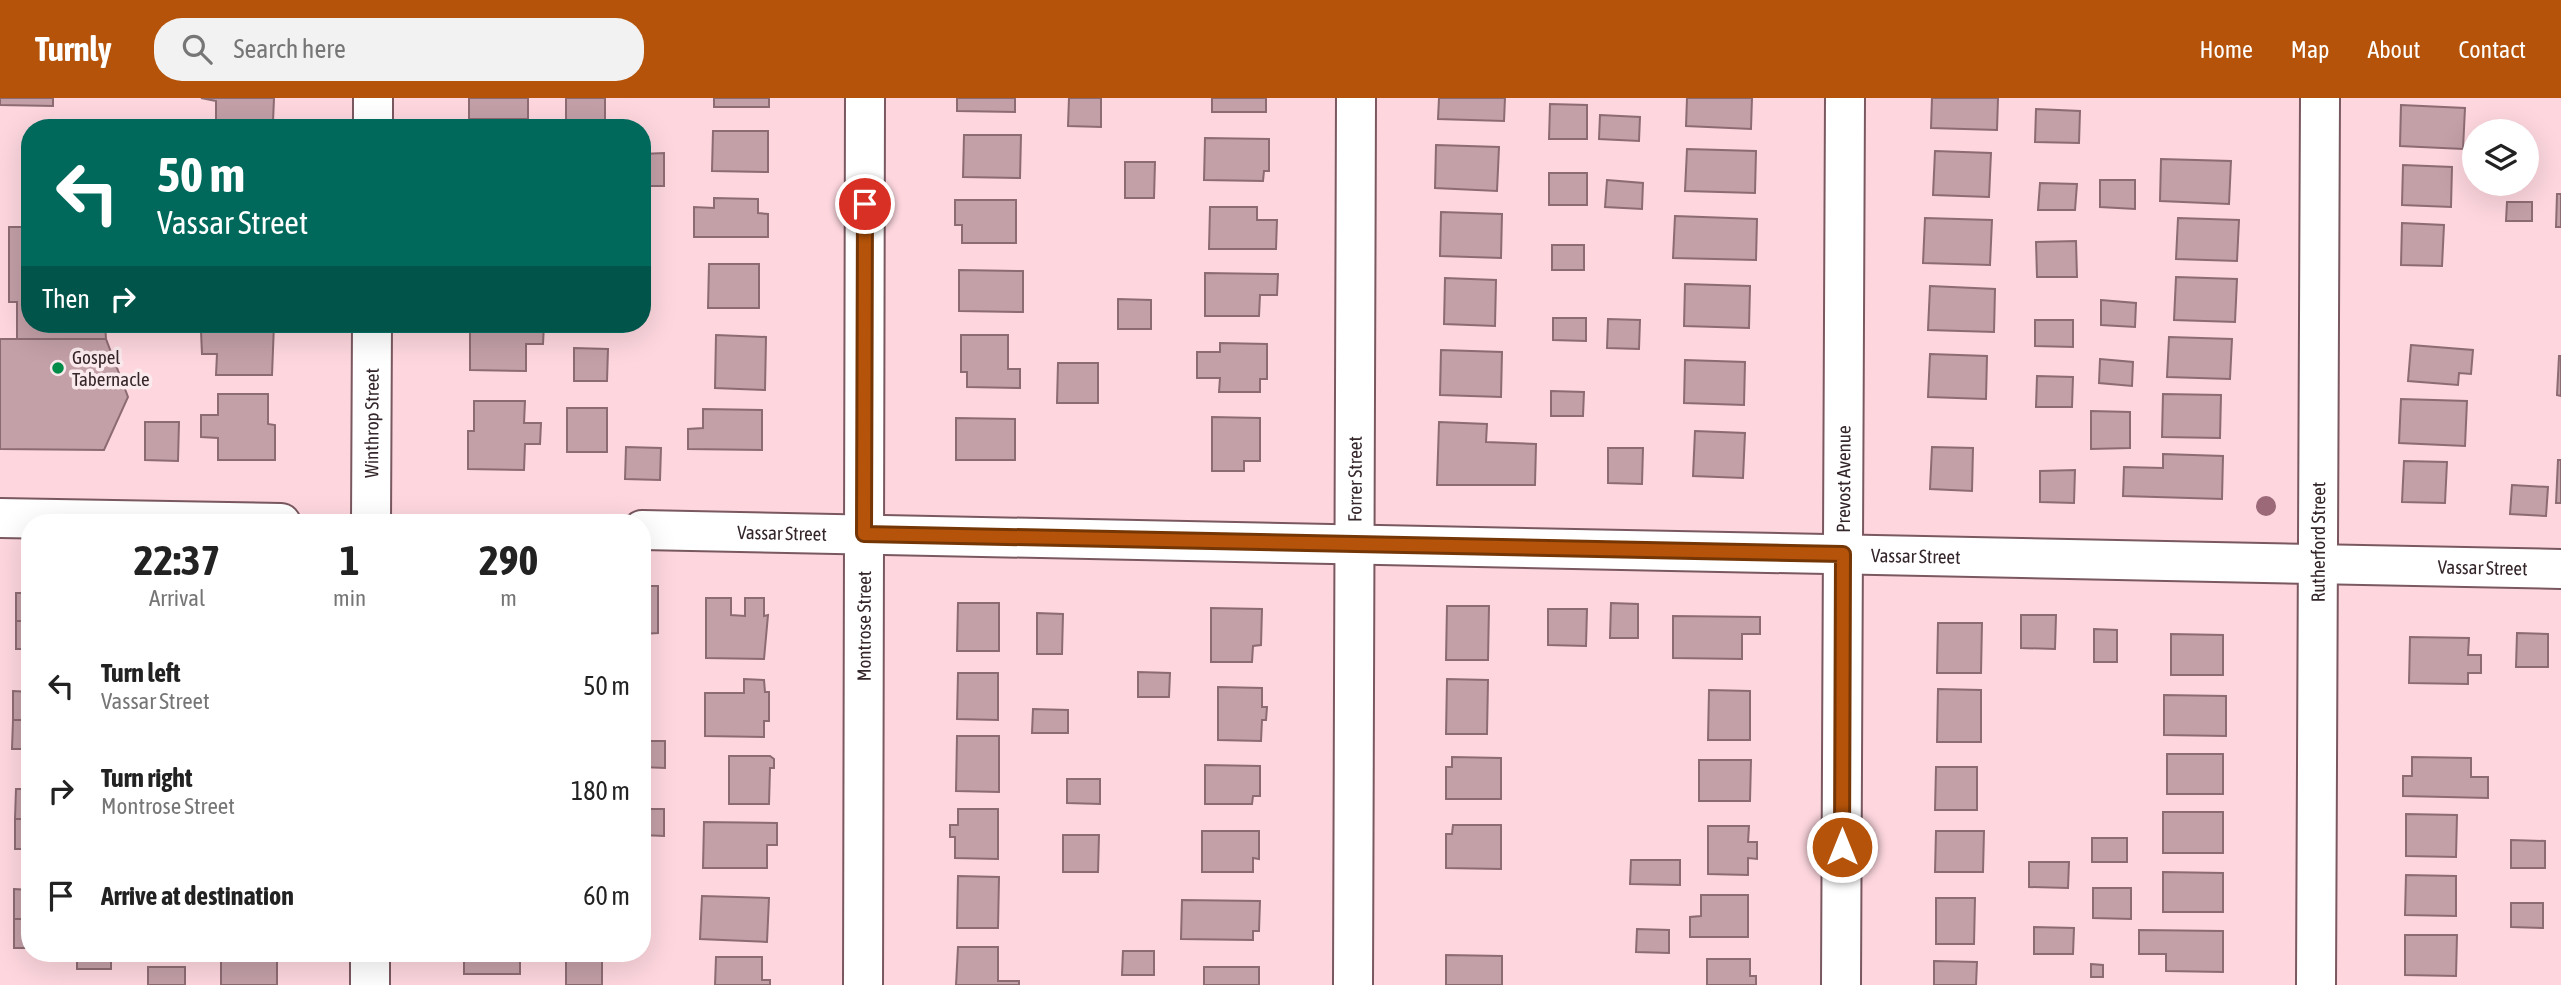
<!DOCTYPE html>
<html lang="en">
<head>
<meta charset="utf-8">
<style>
	body { margin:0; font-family:"Asap Condensed",sans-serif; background:#f2f2f2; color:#222; height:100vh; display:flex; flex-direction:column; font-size:26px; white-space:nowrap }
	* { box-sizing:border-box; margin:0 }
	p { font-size:23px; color:#767676 }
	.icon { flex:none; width:38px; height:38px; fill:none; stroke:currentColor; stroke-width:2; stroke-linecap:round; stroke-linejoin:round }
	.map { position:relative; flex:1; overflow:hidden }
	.side { position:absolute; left:21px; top:416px; width:630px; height:448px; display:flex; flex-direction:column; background:#fff; border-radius:28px; box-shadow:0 7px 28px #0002 }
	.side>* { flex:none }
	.guide { position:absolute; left:21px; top:21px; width:630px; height:214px; border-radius:28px; box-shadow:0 7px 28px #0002; background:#00695c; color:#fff; overflow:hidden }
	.buttons { position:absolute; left:2462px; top:21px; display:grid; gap:14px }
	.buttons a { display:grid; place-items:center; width:77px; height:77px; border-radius:50%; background:#fff; box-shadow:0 7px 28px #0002; font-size:35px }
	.pin { position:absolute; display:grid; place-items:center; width:60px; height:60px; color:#fff; margin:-30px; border:4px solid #fff; border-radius:50%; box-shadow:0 2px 7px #0007 }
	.me { position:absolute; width:77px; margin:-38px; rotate:0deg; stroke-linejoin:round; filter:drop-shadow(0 0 5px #0008) }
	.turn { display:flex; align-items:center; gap:24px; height:147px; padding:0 21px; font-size:32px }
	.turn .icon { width:91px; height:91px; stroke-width:2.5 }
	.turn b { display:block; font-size:49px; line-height:60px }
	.then { display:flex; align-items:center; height:66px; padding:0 21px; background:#0003; gap:14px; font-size:26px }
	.eta { display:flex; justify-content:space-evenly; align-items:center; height:119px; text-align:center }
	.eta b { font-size:42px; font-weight:700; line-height:49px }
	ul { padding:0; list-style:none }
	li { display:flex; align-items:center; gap:21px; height:105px; padding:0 21px }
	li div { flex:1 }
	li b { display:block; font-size:26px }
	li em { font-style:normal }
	header { display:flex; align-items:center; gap:42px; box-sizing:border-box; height:98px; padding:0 35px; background:#b45309; color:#fff }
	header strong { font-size:33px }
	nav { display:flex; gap:38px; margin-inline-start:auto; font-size:24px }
	.search { width:490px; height:63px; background:#f2f2f2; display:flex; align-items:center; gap:18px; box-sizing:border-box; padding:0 24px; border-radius:28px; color:#767676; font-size:26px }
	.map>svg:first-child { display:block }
</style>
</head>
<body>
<header>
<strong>Turnly</strong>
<div class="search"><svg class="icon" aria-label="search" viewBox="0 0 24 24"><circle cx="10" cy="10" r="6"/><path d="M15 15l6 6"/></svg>Search here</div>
<nav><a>Home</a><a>Map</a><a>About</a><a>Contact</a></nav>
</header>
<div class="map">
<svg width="2561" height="887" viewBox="0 0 2561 887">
	<rect width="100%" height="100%" fill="#fdd6de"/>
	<path fill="#c39fa7" stroke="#8d6b73" stroke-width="2" d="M0,0H53V8L0,7Z
		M201,0H274L273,24H216V3Z
		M469,0H528V21H469Z
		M566,0H605V30H566Z
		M714,0H769V9H714Z
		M957,0H1015V14L957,13Z
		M1069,0H1101V29L1068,28Z
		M1212,0H1266V14H1212Z
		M1439,0H1505L1504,23L1438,21Z
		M1687,0H1752L1751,31L1686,28Z
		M1932,0H1998L1997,32L1931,30Z
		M1550,6L1587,7V41H1549Z
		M2401,7L2465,10L2463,51L2400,48Z
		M2036,11L2080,13L2079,45L2035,44Z
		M1600,17L1640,19L1639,43L1599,41Z
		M713,33H768V74L712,73Z
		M964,37H1021L1020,80L963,79Z
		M1205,40L1269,41V73H1264L1263,83L1204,82Z
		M1436,47L1499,49L1497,93L1435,90Z
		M1687,51L1756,53L1755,95L1685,93Z
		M1935,53L1991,55L1989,99L1933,97Z
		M664,55V88H642V56Z
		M2161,61L2231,63L2229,106L2160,103Z
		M1125,64H1155L1154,100H1125Z
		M2403,67L2452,69L2451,109L2402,107Z
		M1549,75H1587V107H1549Z
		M1607,82L1643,85L1642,111L1605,109Z
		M2100,82H2135V111L2100,109Z
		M2040,85L2077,86L2075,112H2038Z
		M2557,96H2561V129H2556Z
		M714,100L758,101V115L768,116V139H694V109L714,110Z
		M955,102H1016V145H962V127H955Z
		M2507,104H2532V123H2506Z
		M1210,109H1257V122H1277L1276,151H1209Z
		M1441,114L1502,116L1501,160L1440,158Z
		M1675,118L1757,121L1756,162L1673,160Z
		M1925,120L1992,122L1990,167L1923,165Z
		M2178,120L2239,122L2237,163L2176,161Z
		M2402,125L2444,127L2442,168L2401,167Z
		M9,129H30V226H105L106,241H17V204H9Z
		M2076,143L2077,179H2037L2036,144Z
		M1552,147H1584V172H1552Z
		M709,166H759V210H708Z
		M959,172L1023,173V214L959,213Z
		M1205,175L1278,176L1277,197H1260L1259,218H1205Z
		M2176,179L2237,181L2235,224L2174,222Z
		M1445,180L1496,182L1495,228L1444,226Z
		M1685,186L1750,188L1749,230L1684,228Z
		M1930,188L1995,191L1994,234L1928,232Z
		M1118,201L1151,202V231H1118Z
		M2101,202L2136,205L2135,229L2101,227Z
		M1553,220H1586V243L1553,242Z
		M1608,221L1640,222L1639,251L1607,250Z
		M2035,222H2073V249L2035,248Z
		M144,226H177V230H144Z
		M217,226H274L272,277H216L217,256H202L201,233H217Z
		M475,226H544L543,246H526V273L470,272V231H475Z
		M716,237L766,239L765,292L715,290Z
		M961,237H1008V271H1020V290L967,289V274H961Z
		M2169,239L2232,241L2230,281L2167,279Z
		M0,241H106L128,299L104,352L0,351Z
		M1220,245L1267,246V281H1260V294H1219L1220,280H1197V254H1220Z
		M2411,247L2473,252L2471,276L2459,275L2458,287L2408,283Z
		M574,250L608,251L607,283H574Z
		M1441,252L1502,254L1501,299L1440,297Z
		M1930,256L1987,258L1986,301L1928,299Z
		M2559,258H2561V298L2557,297Z
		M2100,261L2133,264L2132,288L2099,285Z
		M1685,262L1745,264L1744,307L1684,305Z
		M1058,265H1098V305H1057Z
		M2037,278L2073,279L2072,309H2036Z
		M1551,293L1584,294L1583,318H1551Z
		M218,296H268V326L275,327V362H218V340L201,339V317H218Z
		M2163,296L2221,297L2220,340L2162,339Z
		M2401,301L2467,303L2465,348L2399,345Z
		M474,303H525L524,325H541L540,346H525L524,372L468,371V333H474Z
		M567,310H607V354H567Z
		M703,311L762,312V352L688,351V331L703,330Z
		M2091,313L2130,314V350L2091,351Z
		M1212,319L1260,320V363H1244V373H1212Z
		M956,320L1015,321V362H956Z
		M145,324H179L178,363L145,362Z
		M1439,324L1487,326L1486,344L1536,346L1535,387H1437Z
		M1695,333L1745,335L1743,380L1693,378Z
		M626,349L661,350L660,382L625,381Z
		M1932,349L1973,350L1972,393L1930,391Z
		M1608,350H1643L1642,386L1608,385Z
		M2163,356L2223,358L2222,401L2123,398L2124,369L2163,370Z
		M2558,362H2561V405H2556Z
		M2404,363L2447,364L2445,405L2402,404Z
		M2075,372L2074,405L2040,404V373Z
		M2512,387L2548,389L2546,418L2510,416Z
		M642,488H658V535L642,536Z
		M16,495H30V523H16Z
		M706,500H731V517L745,518V500H764V518L768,517L764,561L706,560Z
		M958,505H999V553H957Z
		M1611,505L1638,506V540H1610Z
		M1447,508H1489L1488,562H1446Z
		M1211,510L1262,511L1261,547L1253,548L1252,564H1211Z
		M1548,511H1587L1586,548L1548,547Z
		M1037,515L1063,516L1062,556H1037Z
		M2021,517H2056L2055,551L2021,550Z
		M1673,518L1760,519V536H1742V561L1673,560Z
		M16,523H30V551H16Z
		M1938,525H1982L1981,575H1937Z
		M2094,531L2117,532V564H2094Z
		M2517,535L2548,536V569H2516Z
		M2171,536L2223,537V577H2171Z
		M2410,539L2469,540L2468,557H2481V575H2468V586L2409,585Z
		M1138,574L1170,575L1169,599H1138Z
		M958,575H998V622L957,621Z
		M744,581L764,582L765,594H769V623H764V639L705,638V595H744Z
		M1447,581L1488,582L1487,636H1446Z
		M1218,589L1262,590V609H1267L1266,622H1262L1261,643L1218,642Z
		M1938,591L1981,592V644H1937Z
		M1709,592L1750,593V642H1708Z
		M13,593L30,594V622H13Z
		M2164,597L2226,598V638L2164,637Z
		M1033,611L1068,612V635H1032Z
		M13,622H30V651H12Z
		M957,638H999V694L956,693Z
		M642,643H665V670L642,669Z
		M2167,656H2223V696H2167Z
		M729,658H770L774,661V670H770L769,706H729Z
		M1452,659L1501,660V701H1446V669H1452Z
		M2412,659L2471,660V679H2488V700L2403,698V678H2412Z
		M1699,662H1751L1750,703H1699Z
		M1205,667L1260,668V698H1253L1252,706H1205Z
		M1936,669H1977V712H1935Z
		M1067,681H1100V706L1067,705Z
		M16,691H30V721H15Z
		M642,711H664V738L642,737Z
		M958,711H998V761L955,760V739H950V727H958Z
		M2163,714H2223V755H2163Z
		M2406,716L2457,717L2456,759L2406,758Z
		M15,721H30V751H15Z
		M704,724L777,725V747H767V770H703Z
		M1453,727H1501V771L1446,770V736H1452Z
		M1708,728H1749L1748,744H1757V761L1748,760V777L1708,776Z
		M1202,733H1259V761L1253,760V774H1202Z
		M1936,733H1984L1983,774H1935Z
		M1063,737H1099L1098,774H1063Z
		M2092,740H2127V764H2092Z
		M2511,742L2545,743V770H2511Z
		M1631,762H1680V787L1630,786Z
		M2029,764H2069L2068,790L2029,789Z
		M2163,774L2223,775V814H2163Z
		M2406,777L2456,778V818L2405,817Z
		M958,778L999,779L998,830H957Z
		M2093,790H2131V821L2093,820Z
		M14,791L30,792V821H14Z
		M1701,797H1748V839H1690V819L1701,818Z
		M702,798L769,800L767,844L700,841Z
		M1936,800H1975L1974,846H1936Z
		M1182,802L1260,803L1259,833H1253V842L1181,841Z
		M2511,805H2543V830L2511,829Z
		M14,821H30V850H14Z
		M2034,829L2074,830L2073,856H2034Z
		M1637,831L1669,832V855L1636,854Z
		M2139,832L2223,833V874L2166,873V856H2139Z
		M2405,837H2457L2456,878L2405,877Z
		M958,849H998V883H1019V887H956Z
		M1123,853H1154V877H1122Z
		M77,856H111V871H77Z
		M221,856H277V887H221Z
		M464,856H520V876H464Z
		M1446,857L1502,858V887H1446Z
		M566,859H602V887H566Z
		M716,859H762V882H770V887H715Z
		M1707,861H1750V878H1756V887H1707Z
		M1934,863L1977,864L1976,887H1934Z
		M2091,866L2103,867V879H2091Z
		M148,869H185V887H148Z
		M1204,869H1259V887H1204Z"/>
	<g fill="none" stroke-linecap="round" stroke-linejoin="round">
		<g stroke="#795860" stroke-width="42">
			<g id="minor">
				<path d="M373,30V0"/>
				<path d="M0,420L281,425"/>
				<path id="s1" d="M371,425L372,226"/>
				<path id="s2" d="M642,432L2561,471"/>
				<path d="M370,887V856"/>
				<path id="s3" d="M863,887L865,0"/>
				<path id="s4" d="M1353,887L1356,0"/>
				<path id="s5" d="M1841,887L1845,0"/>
				<path id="s6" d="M2316,887L2320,0"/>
			</g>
		</g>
		<use href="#minor" stroke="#fff" stroke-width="38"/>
	</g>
	<circle fill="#9b6978" cx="2266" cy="408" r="10"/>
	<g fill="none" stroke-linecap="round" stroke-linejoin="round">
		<g stroke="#753606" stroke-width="18">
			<path id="route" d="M865,106L864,436L1843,456L1842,749"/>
		</g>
		<use href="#route" stroke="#b45309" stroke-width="12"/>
	</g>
	<circle fill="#008b48" stroke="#faeaed" stroke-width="2.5" cx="58" cy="270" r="7"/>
	<g text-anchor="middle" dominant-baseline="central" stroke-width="7" stroke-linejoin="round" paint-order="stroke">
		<g font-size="19" fill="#342629" stroke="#faeaed" text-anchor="start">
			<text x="72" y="259">Gospel<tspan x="72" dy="22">Tabernacle</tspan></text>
		</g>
		<g font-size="19" fill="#342629" stroke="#faeaed">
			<text stroke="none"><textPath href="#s1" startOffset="100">Winthrop Street</textPath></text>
			<text stroke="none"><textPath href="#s4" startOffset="506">Forrer Street</textPath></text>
			<text stroke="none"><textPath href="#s5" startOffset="506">Prevost Avenue</textPath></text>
			<text stroke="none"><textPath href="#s2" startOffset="140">Vassar Street</textPath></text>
			<text stroke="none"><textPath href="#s6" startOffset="443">Rutherford Street</textPath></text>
			<text stroke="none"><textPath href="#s2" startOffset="1274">Vassar Street</textPath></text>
			<text stroke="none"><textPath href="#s2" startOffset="1841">Vassar Street</textPath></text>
			<text stroke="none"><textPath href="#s3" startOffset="359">Montrose Street</textPath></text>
		</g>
	</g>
</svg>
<div class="buttons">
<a><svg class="icon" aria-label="layers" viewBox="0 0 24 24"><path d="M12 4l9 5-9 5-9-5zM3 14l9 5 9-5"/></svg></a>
</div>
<div class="pin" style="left:865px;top:106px;background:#d93025"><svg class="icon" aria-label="arrive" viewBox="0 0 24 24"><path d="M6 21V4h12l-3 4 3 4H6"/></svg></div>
<svg class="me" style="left:1842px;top:749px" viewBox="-20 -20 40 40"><circle r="17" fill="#b45309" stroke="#fff" stroke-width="3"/><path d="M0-11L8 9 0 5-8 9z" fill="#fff"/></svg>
<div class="guide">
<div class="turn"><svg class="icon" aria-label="left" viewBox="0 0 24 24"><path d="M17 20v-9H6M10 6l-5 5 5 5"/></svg><div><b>50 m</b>Vassar Street</div></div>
<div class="then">Then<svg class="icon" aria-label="right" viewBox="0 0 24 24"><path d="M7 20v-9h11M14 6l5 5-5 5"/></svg></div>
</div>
<section class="side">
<div class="eta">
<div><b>22:37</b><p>Arrival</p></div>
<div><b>1</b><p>min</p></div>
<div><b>290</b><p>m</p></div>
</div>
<ul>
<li><svg class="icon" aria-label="left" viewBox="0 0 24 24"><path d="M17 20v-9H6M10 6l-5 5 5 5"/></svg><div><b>Turn left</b><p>Vassar Street</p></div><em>50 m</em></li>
<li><svg class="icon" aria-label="right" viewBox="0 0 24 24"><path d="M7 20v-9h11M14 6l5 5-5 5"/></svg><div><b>Turn right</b><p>Montrose Street</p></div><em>180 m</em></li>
<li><svg class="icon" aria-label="arrive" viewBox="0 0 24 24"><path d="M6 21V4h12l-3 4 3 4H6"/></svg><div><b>Arrive at destination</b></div><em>60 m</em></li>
</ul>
</section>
</div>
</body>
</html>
